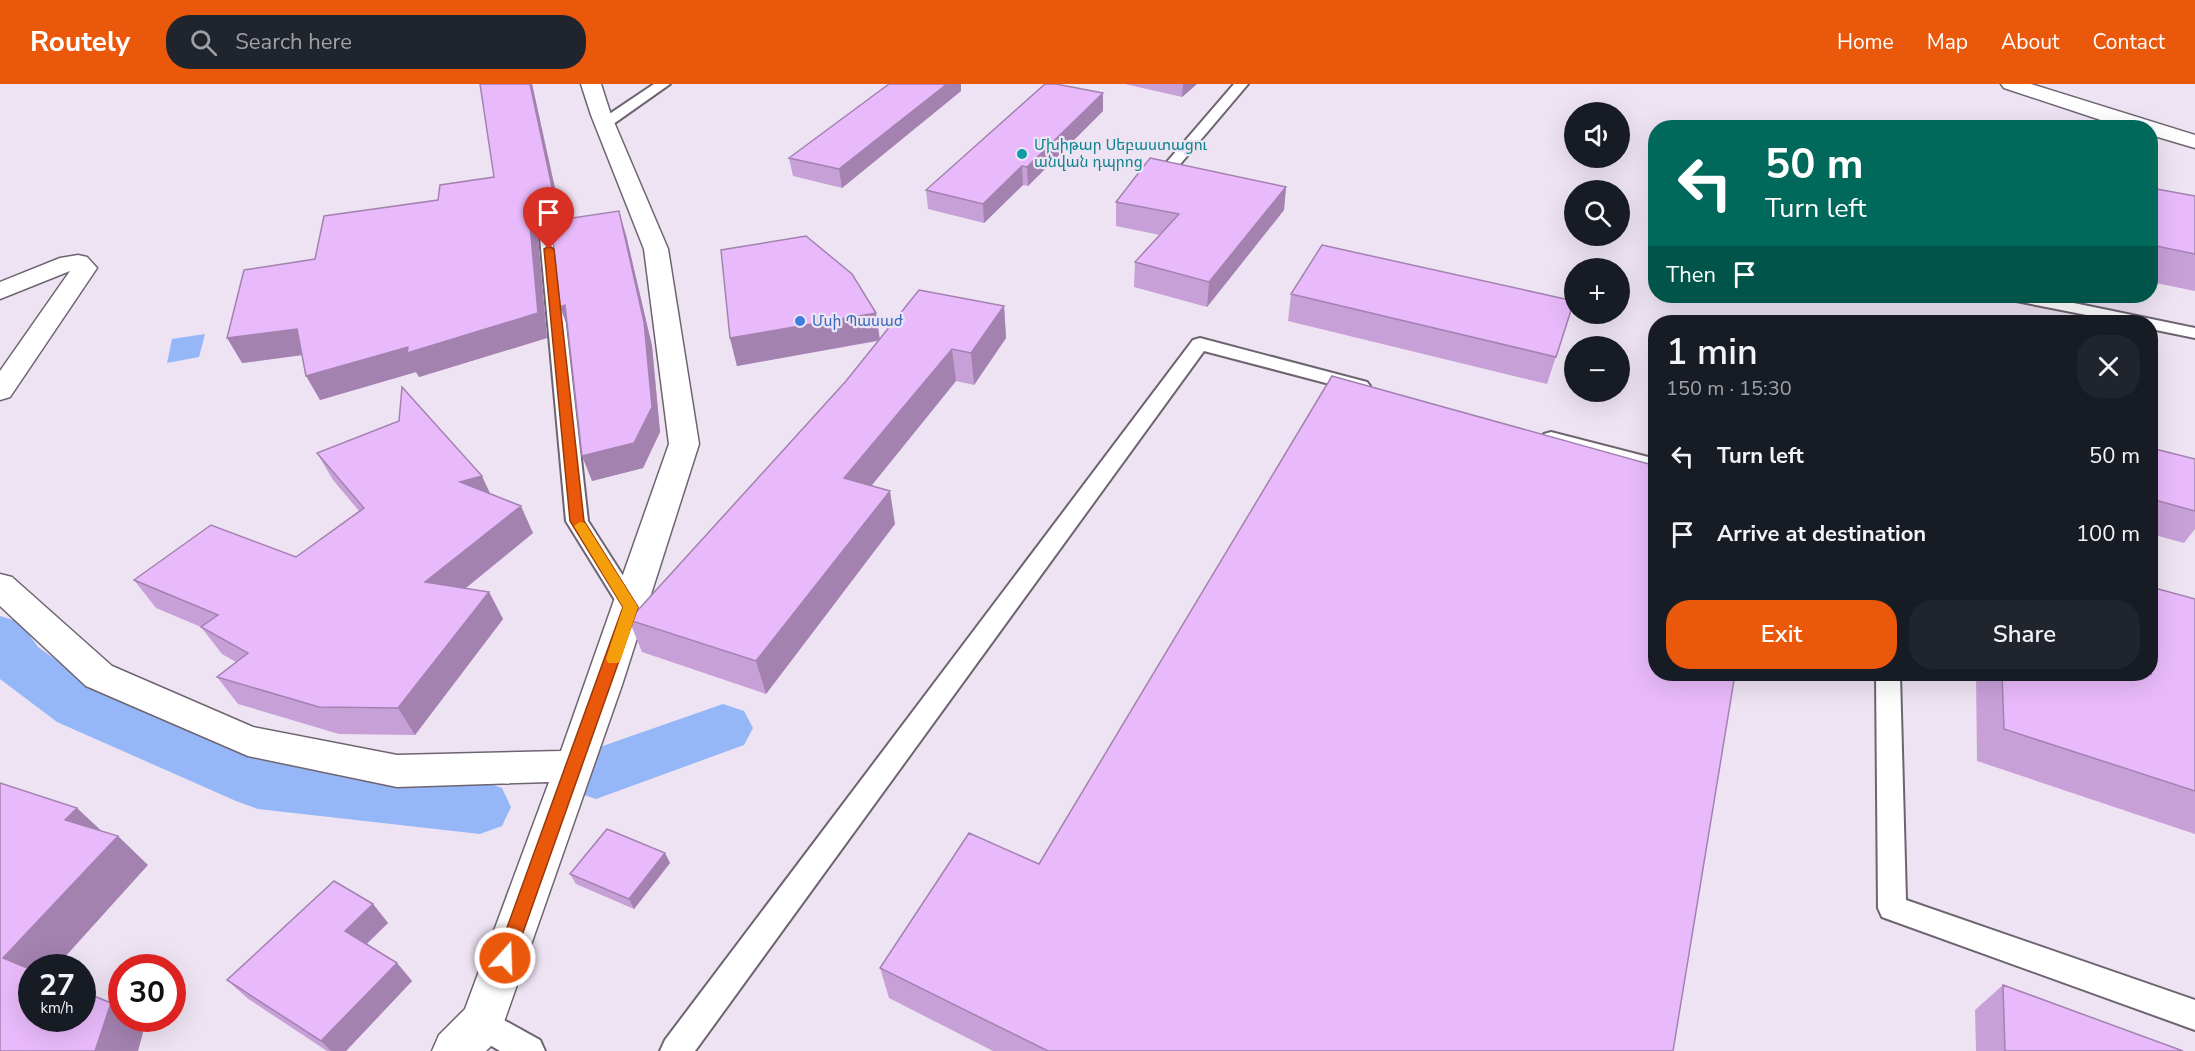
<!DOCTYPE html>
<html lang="en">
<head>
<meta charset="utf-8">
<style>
	body { margin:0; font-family:"Nunito Sans","Noto Sans Armenian",sans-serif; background:#20242c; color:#f1f3f6; height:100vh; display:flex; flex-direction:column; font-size:22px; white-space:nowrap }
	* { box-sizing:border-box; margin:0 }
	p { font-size:20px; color:#9ea1a6 }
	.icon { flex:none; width:33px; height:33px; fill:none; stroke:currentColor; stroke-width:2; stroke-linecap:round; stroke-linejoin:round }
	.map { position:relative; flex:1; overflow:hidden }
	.details { position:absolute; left:1648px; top:231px; width:510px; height:366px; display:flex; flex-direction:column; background:#171b24; border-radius:24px; box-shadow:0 6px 24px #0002 }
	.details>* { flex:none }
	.top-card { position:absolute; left:1648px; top:36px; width:510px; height:183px; border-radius:24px; box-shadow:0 6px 24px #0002; background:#00695c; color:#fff; overflow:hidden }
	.buttons { position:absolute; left:1564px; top:18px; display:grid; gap:12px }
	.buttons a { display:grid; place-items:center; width:66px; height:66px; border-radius:50%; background:#171b24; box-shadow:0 6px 24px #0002; font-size:30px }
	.speed { position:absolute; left:18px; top:870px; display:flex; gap:12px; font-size:30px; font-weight:700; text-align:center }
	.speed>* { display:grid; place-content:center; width:78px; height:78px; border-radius:50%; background:#171b24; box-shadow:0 6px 24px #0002; line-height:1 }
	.speed small { font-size:15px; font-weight:400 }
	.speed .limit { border:9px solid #d22; background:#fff; color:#111 }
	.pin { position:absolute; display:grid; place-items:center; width:51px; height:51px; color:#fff; margin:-62px -26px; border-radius:50% 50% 50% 0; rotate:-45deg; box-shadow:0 0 6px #0007 }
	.pin .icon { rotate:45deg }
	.me { position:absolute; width:66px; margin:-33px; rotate:20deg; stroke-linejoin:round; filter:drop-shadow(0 0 4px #0008) }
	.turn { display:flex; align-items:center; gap:21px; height:126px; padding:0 18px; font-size:27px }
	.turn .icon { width:78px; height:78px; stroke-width:2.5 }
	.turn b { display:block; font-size:42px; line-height:51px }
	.then { display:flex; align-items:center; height:57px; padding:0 18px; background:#0003; gap:12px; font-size:22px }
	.round { display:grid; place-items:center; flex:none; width:63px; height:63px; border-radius:24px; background:#20242c }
	.head { display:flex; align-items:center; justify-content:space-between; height:102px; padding:0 18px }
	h1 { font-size:36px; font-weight:600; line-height:45px }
	.primary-button { display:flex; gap:12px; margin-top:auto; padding:12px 18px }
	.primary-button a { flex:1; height:69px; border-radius:24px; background:#ea580c; color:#fff; font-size:24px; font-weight:600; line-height:69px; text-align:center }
	.primary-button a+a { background:#20242c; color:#f1f3f6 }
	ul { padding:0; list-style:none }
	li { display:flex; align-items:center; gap:18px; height:78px; padding:0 18px }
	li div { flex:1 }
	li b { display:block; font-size:22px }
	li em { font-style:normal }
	header { display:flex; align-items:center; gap:36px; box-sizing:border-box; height:84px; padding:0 30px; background:#ea580c; color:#fff }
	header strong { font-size:28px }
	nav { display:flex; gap:33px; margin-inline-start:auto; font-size:21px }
	.search { width:420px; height:54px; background:#20242c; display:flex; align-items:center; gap:15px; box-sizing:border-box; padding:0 21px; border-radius:24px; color:#9ea1a6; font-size:22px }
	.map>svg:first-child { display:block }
</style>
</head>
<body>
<header>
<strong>Routely</strong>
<div class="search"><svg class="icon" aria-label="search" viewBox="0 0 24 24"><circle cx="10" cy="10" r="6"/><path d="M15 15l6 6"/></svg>Search here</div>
<nav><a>Home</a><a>Map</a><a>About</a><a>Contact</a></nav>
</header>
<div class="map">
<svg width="2195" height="967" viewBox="0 0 2195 967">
	<rect width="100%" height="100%" fill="#eee3f2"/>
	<path fill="#95b7f8" d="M205,250L199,273L167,279L172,255Z"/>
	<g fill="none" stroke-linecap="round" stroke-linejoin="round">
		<path fill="#95b7f8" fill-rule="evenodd" d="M0,532L20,538L38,563L99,606L263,674L480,696L502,704L511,723L502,742L480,750L258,725L236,717L57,638L0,595Z
			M723,620L744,627L753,644L744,661L596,715L574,708L565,690L574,672Z"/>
		<g stroke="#6e6471" stroke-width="4">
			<path id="service" d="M654,0H670L609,43H599L597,40L599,37Z
				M1234,0H1248L1176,85H1166L1163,82L1166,79Z
				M547,137L555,142L588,437L643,523L639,529L631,531L623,529L566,437L539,142Z
				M2007,212H2040L2195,244V254L2151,245V238H2122L2016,217L2010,216Z
				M1200,254L1367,298L1370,302L1367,306L1360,308L1204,267L695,967H660L665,956L1193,256Z
				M1551,348L1656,375V389L1544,358L1541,354L1544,350Z
				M1876,590H1900L1906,816L2195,916V946L1882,833L1878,824Z
				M482,924L540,956L545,967H500L471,950L467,939L471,928Z"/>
		</g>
		<g stroke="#6e6471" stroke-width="3">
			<path id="minor" d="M581,0H601L611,31L668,165L699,360L622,601L498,955L486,967H432L439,951L465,925L549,698L397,703L248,672L86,602L0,522V490L12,493L112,582L253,643L397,671L561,667L669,360L644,165L591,31Z
				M2001,0H2031L2195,51V64L2151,51V44H2125L2004,4Z
				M78,171L87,173L97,184L10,313L0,316V287L70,187L0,215V198L60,174Z"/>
		</g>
		<use href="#service" fill="#fff" fill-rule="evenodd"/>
		<use href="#minor" fill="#fff" fill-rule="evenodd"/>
	</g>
	<path fill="#c8a0d8" d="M532,0L562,136L626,151L652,262L660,348L643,384L592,397L551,137L548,135L537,142L547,254L419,293L416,288L320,316L302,271L242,279L315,175L438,116L494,93Z
		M889,0H961V7L842,104L793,92L789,74Z
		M1125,0H1197L1182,13Z
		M1103,27L1028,102L1023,101L984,139L928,125L926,106Z
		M1286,103L1284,126L1207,223L1134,203L1135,178L1160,151L1116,142V118Z
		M2151,104L2195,112V207L2151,198Z
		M1291,210L1574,217L1547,300L1288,237Z
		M1004,222L1006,254L974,301L956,297L871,402L895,440L766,610L642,568L629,536L846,297L878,257L737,282L730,254L879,255Z
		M2151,364L2195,375V445L2184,459L2151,450Z
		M317,369L490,410L533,449L466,504L489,508L503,535L415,651L339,650L238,620L217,593L236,578L222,570L201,543L156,524L134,496L296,473L359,427L333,396Z
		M2195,515V750L1977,677L1976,590H2151Z
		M665,769L670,779L634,825L576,800L570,790Z
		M1039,780L1673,967H993L889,914L880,884Z
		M373,820L388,839L367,860L397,879L412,897L346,967H327L247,914L227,896Z
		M2003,901L2183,967H1976L1975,926Z"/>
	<path fill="#a382b0" d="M530,0H532L567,159L559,136Z
		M947,0H961V7L842,104L839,85Z
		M1183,0H1197L1182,13Z
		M1103,9V27L1028,102L1027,83Z
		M1022,82L1023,101L984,139L983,120Z
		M1286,103L1284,126L1207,223L1209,198Z
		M540,112L548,135L537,142L547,254L419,293L416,288L320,316L306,292L528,119Z
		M619,127L626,151L652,262L660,348L643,384L592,397L582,372Z
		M565,221L569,247L560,223Z
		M1004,222L1006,254L974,301L971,269Z
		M876,229L880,256L737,282L730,254Z
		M297,245L310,270L242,279L227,254Z
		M952,265L956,297L851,427L844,394Z
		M482,392L495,420L460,398Z
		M890,407L895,440L766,610L756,577Z
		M521,422L533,449L440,525L425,498Z
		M489,508L503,535L415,651L398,624Z
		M77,724L108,753L65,736Z
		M118,752L148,781L55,884H32V896L3,874Z
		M665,769L670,779L634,825L629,815Z
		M373,820L388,839L361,865L345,847Z
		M397,879L412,897L346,967H331L321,957Z
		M111,919L122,927V934H131L144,945L138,967H95Z"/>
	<path fill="#e9bafb" stroke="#a382b0" stroke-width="1.5" d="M480,0H530L559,136L619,127L644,238L652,323L634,359L582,372L565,221L560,223L549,119L540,112L528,119L538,229L407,269L408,263L306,292L297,245L227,254L244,186L315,175L324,132L438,116L440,101L494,93Z
		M889,0H947L839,85L789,74Z
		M1045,0H1056L1103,9L1027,83L1022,82L983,120L926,106Z
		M1150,74L1286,103L1209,198L1135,178L1179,130L1116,118Z
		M2151,104L2195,112V170L2151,161Z
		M806,152L852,190L876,229L730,254L721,166Z
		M1322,161L1574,217L1556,273L1291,210Z
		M919,206L1004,222L971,269L952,265L844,394L890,407L756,577L629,536L846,297Z
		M1332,292L1656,382V590H1735L1673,967H1048L880,884L969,749L1039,780Z
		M402,303L482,392L460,398L521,422L425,498L489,508L398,624L319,623L217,593L248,569L201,543L218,531L134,496L211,441L296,473L364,424L317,369L399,337Z
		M2151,364L2195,375V427L2151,415Z
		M2151,503L2195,515V707L2004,645L2002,590H2151Z
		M0,699L77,724L65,736L118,752L3,874L32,886V934H82V907L111,919L95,967H0Z
		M607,745L665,769L629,815L570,790Z
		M334,797L373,820L345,847L397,879L321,957L227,896Z
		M2003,901L2183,967H2005Z"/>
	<path fill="#ea580c" stroke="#983908" stroke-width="1.5" d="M549,162L554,165L584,437L638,523L514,874L512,880L505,883L499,880L496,874L623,523L570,437L544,165Z"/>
	<path fill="#f59e0b" d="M580,438L585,439L638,523L621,575L618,579H608L606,575L623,523L574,442Z"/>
	<circle fill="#0f9aa8" stroke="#eee3f2" stroke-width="2" cx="1022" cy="70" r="6"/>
	<circle fill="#3f7fe0" stroke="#eee3f2" stroke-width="2" cx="800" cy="237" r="6"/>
	<g text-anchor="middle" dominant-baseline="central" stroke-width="4.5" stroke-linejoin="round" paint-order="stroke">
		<g font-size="15" fill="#0d838f" stroke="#eee3f2" text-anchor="start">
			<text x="1034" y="61">Մխիթար Սեբաստացու<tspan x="1034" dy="17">անվան դպրոց</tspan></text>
		</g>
		<g font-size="15" fill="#366cbe" stroke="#eee3f2" text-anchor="start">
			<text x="812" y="237">Մսի Պասաժ</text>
		</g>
	</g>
</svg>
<div class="buttons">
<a><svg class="icon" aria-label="sound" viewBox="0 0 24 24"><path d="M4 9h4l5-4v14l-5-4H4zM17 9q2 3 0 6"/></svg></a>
<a><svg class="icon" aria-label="search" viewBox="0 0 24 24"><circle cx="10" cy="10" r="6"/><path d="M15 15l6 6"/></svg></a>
<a>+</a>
<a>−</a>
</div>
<div class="speed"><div>27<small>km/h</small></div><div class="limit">30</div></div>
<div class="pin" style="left:549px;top:165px;background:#d93025"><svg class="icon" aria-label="arrive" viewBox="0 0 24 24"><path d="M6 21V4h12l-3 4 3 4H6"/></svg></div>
<svg class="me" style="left:505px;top:874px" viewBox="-20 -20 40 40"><circle r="17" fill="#ea580c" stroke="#fff" stroke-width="3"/><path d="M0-11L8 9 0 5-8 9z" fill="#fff"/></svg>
<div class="top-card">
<div class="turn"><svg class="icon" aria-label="left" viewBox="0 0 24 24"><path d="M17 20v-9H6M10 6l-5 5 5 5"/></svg><div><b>50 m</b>Turn left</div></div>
<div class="then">Then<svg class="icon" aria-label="arrive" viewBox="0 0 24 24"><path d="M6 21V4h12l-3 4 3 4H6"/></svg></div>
</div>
<section class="details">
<div class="head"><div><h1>1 min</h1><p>150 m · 15:30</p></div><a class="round"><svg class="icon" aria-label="close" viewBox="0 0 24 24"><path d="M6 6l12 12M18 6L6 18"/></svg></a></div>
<ul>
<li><svg class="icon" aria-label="left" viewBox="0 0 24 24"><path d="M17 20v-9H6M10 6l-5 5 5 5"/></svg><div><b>Turn left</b></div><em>50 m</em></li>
<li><svg class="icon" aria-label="arrive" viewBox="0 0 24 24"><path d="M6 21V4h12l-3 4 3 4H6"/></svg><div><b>Arrive at destination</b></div><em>100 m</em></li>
</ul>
<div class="primary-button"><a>Exit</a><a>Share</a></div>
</section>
</div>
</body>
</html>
